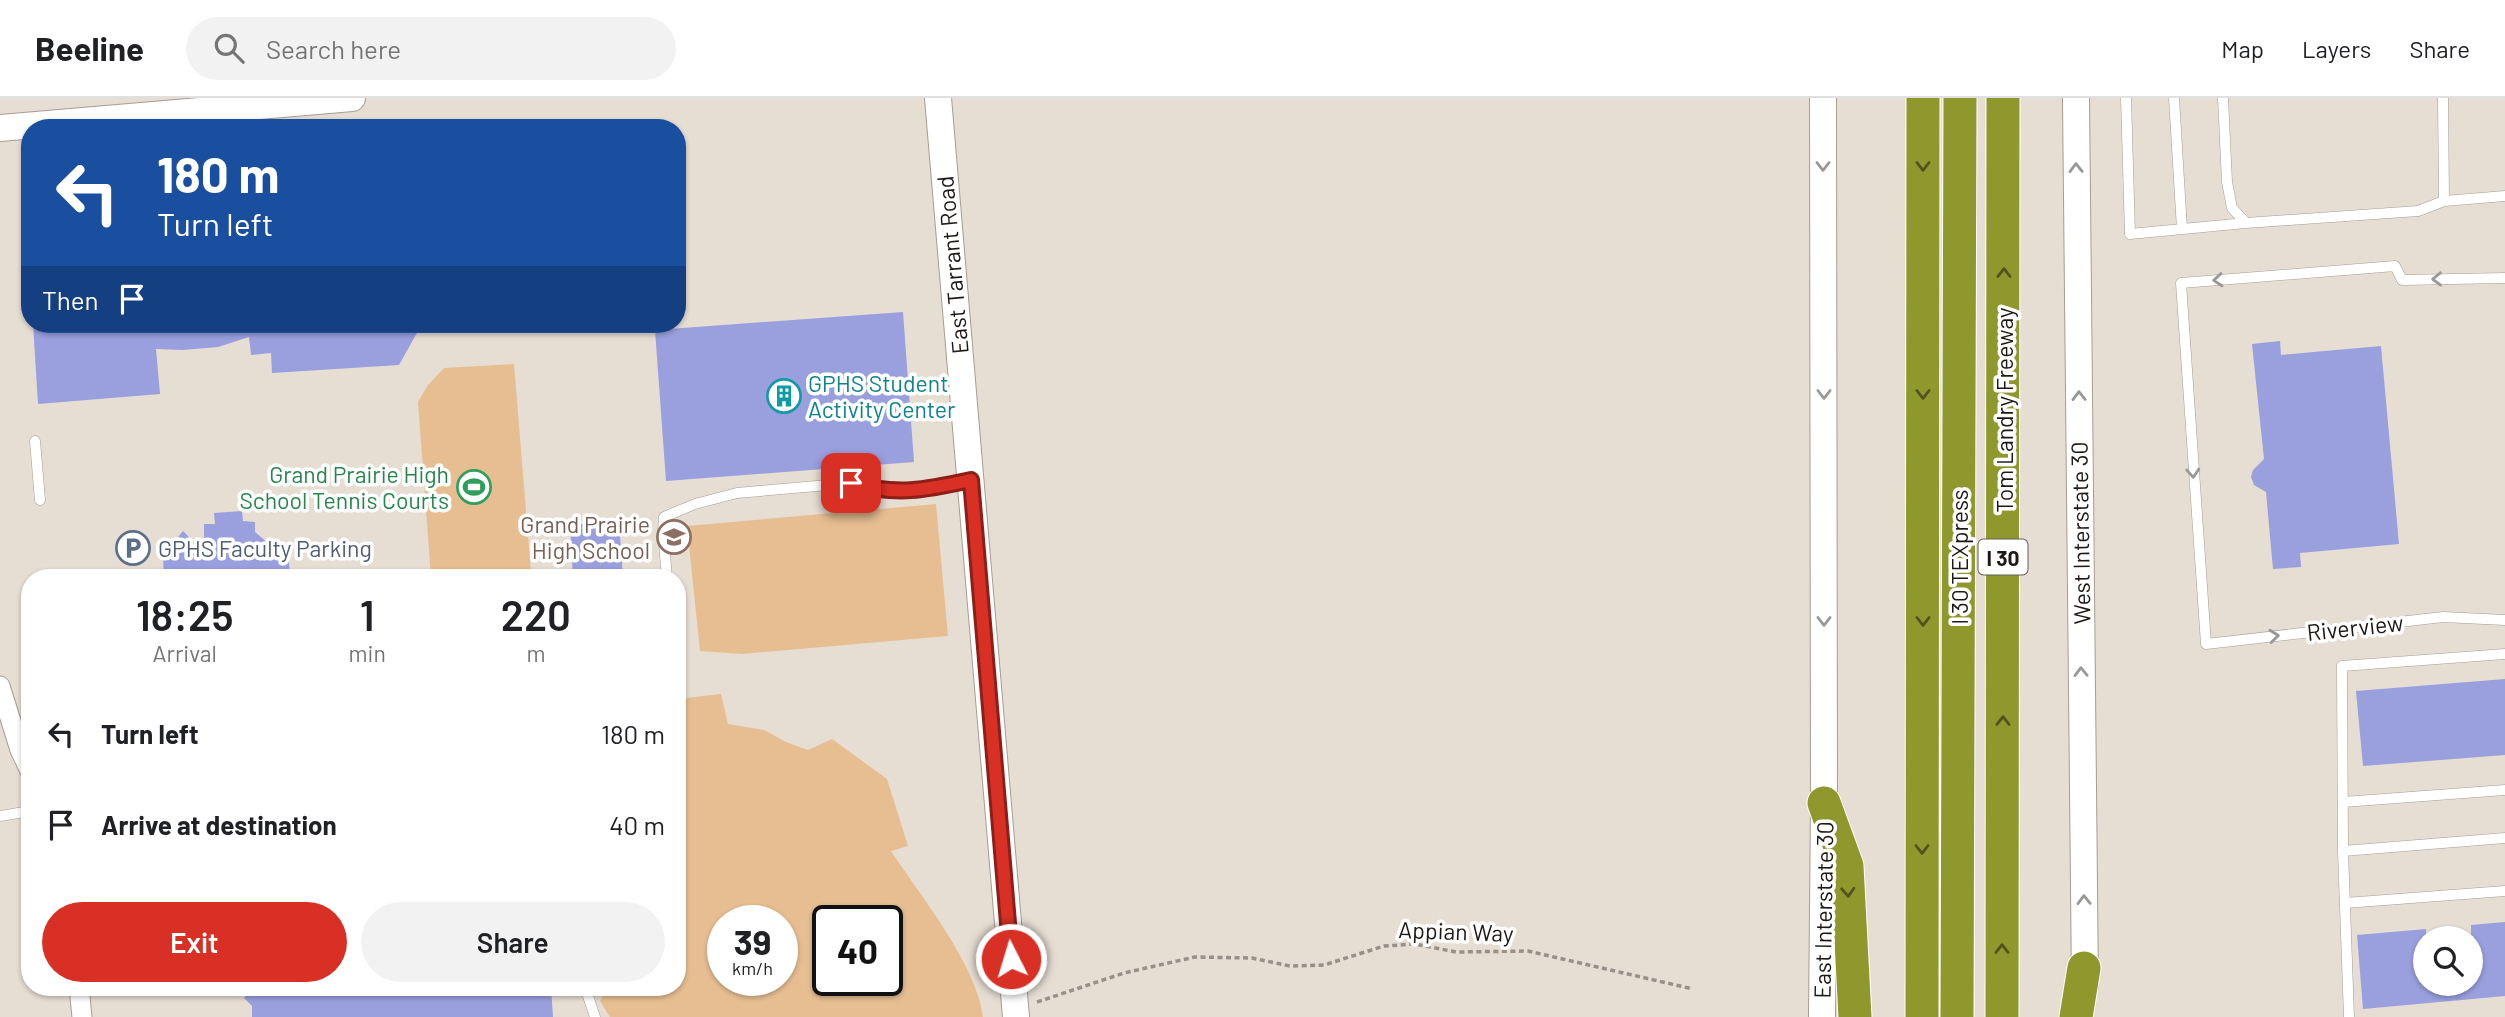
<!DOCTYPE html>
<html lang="en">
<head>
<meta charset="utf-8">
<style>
	body { margin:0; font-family:Barlow,sans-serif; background:#f2f2f2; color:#202124; height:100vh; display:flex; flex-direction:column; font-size:26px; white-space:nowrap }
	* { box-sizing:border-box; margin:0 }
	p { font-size:23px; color:#757577 }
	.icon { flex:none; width:38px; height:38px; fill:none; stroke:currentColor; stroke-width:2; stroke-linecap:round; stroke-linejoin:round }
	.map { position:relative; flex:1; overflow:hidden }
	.side { position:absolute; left:21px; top:471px; width:665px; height:427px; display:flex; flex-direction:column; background:#fff; border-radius:28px; box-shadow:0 2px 5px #0004 }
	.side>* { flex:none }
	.guide { position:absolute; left:21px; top:21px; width:665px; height:214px; border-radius:28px; box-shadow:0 2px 5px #0004; background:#1a4fa0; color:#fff; overflow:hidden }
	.controls { position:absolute; left:2413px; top:828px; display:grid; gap:14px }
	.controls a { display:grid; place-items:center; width:70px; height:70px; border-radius:50%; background:#fff; box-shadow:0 2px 5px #0004; font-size:35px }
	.speed { position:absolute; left:707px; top:807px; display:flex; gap:14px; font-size:35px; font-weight:700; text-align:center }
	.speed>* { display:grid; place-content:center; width:91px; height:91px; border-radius:50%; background:#fff; box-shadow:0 2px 5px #0004; line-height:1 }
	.speed small { font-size:18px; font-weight:400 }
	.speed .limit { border:4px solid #111; border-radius:10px; background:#fff; color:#111 }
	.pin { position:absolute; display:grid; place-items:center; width:60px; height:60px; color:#fff; margin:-30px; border-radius:14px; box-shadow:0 4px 10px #0006 }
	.me { position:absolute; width:77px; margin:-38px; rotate:355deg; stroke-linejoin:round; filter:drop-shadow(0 0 5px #0008) }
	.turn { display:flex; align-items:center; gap:24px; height:147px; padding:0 21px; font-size:32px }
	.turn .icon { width:91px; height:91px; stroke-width:2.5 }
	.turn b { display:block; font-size:49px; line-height:60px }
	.then { display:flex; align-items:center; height:66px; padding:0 21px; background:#0003; gap:14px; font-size:26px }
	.eta { display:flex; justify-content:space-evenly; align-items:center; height:119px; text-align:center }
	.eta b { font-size:42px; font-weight:600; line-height:49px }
	.action { display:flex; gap:14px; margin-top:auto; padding:14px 21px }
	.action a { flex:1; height:80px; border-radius:42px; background:#d93025; color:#fff; font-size:28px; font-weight:600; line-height:80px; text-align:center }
	.action a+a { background:#f2f2f2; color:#202124 }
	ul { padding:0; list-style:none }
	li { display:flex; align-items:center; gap:21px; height:91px; padding:0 21px }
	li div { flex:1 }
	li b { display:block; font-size:26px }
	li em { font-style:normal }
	header { display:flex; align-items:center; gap:42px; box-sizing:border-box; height:98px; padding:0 35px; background:#fff; border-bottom:2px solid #e0e0e0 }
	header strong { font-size:33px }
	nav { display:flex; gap:38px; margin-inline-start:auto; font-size:24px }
	.search { width:490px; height:63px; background:#f2f2f2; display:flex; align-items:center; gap:18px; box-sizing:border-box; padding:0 24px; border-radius:38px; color:#757577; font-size:26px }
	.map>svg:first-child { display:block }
</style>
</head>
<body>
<header>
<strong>Beeline</strong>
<div class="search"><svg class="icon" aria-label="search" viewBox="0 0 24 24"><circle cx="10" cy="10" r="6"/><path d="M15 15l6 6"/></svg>Search here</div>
<nav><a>Map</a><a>Layers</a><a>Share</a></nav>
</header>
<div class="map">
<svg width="2505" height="919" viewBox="0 0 2505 919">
	<rect width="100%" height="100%" fill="#e6ddd3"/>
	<path fill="#e7be92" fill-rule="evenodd" d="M514,266L531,474L468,479H431L418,304L428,287L444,270Z
		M936,406L948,538L742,556L700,553L687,428Z
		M721,596L728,626L764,632L786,644L808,652L832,641L887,681L908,748L891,753C920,797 977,867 983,919H610L600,903L608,889H677V601ZM782,822V882H723V822ZM828,822H887V882H828Z"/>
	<path fill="#9a9fde" d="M903,214L914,364L666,383L655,232Z
		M33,226H422L399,267L272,275L271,255L251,257L249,239L218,249L182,252L156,251L160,296L38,306Z
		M2280,243L2281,257L2381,248L2399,446L2300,455L2301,469L2273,471L2266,394L2254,387L2251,379L2253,372L2264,361L2252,246Z
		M242,413L243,423L255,424V434L289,463L290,480H164L163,458L183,433L204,454V426H215L214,415Z
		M619,423L623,480H573L570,427Z
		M2505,581V657L2363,668L2356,593Z
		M2505,824V898L2363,911L2357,837L2426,831V886H2471V827Z
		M254,889H551L553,919H252V908L244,900Z"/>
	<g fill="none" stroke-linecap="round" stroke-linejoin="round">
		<g stroke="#a69d94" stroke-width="11">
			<path id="lane" d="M2126,0L2130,136L2246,125
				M2174,0L2182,131
				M2223,0L2227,84L2232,110L2246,125L2418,113L2444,103L2505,98
				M2443,0L2444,103
				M2505,180L2402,182L2395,168L2181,185L2206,546L2443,519L2505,522
				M35,343L40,402
				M667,480L663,434L664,419L695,406L737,395L851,385L880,392L920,393L970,382
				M2343,704L2505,692
				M0,718L30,713
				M2343,753L2342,568L2505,556
				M2345,805L2505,793
				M585,889L595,919
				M2349,919L2343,753L2505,740"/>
		</g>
		<g stroke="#a69d94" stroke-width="21">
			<path id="street" d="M0,588L20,652L30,673
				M79,889L82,919"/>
		</g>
		<g stroke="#a69d94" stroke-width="28">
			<path id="secondary" d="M938,0L1016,919
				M2076,0L2085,887
				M0,30L352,0
				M1822,919L1824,705L1823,0"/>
		</g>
		<g stroke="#fff" stroke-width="35">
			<path id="highway" d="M1824,705L1847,768L1855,919
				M1922,919L1923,0
				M1957,919L1960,0
				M2002,919L2003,0
				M2076,919L2084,870"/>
		</g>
		<path stroke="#979088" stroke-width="3.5" stroke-dasharray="5 3.5" stroke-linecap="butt" d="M1037,904L1124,875L1195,859L1252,860L1290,868L1324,867L1384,848L1415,846L1456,854L1528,853L1693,891"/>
		<use href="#lane" stroke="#fff" stroke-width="10"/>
		<use href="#street" stroke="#fff" stroke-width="19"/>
		<use href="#secondary" stroke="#fff" stroke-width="26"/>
		<use href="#highway" stroke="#8f982d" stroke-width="33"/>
	</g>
	<defs><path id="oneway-chevron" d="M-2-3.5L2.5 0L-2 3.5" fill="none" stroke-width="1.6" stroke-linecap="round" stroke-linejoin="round" transform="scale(1.75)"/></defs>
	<g stroke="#999896">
		<use href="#oneway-chevron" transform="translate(1823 68) rotate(90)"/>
		<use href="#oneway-chevron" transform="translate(2076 70) rotate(-91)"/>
		<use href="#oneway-chevron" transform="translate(2437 181) rotate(179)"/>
		<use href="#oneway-chevron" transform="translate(2218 182) rotate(175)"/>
		<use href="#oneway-chevron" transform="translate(1824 296) rotate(90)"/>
		<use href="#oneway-chevron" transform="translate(2079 298) rotate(-91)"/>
		<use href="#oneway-chevron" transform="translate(2193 375) rotate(86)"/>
		<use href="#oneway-chevron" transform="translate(1824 523) rotate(90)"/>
		<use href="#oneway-chevron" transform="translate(2274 538) rotate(-6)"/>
		<use href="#oneway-chevron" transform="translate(2081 574) rotate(-91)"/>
		<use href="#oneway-chevron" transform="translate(2084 802) rotate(-91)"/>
	</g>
	<g stroke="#505220">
		<use href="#oneway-chevron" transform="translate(1923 68) rotate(90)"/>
		<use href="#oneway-chevron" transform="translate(2004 175) rotate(-90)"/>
		<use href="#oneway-chevron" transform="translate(1923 296) rotate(90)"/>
		<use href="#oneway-chevron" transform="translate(1923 523) rotate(90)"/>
		<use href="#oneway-chevron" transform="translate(2003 623) rotate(-90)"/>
		<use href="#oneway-chevron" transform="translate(1922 751) rotate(90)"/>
		<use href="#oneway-chevron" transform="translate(1848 794) rotate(87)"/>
		<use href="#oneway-chevron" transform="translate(2002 851) rotate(-90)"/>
	</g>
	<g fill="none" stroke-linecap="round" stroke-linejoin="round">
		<g stroke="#8d1f18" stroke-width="18">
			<path id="route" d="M851,385C897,398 925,392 971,382L1011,861"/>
		</g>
		<use href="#route" stroke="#d93025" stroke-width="12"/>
	</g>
	<defs>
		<g id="building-ring" transform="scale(1.75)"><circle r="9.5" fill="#fff" stroke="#0f9aa8" stroke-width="1.5"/><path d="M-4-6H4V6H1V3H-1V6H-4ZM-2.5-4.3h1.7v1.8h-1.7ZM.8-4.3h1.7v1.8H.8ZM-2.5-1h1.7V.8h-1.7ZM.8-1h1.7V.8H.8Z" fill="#0f9aa8"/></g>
		<g id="stadium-ring" transform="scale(1.75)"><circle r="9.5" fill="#fff" stroke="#2e9e5b" stroke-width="1.5"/><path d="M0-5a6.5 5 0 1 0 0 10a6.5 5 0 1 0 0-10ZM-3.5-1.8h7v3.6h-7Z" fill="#2e9e5b"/></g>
		<g id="school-ring" transform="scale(1.75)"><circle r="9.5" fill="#fff" stroke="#8d6e63" stroke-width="1.5"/><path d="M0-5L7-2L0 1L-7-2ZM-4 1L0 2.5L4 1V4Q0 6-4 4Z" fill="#8d6e63"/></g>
		<g id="parking-ring" transform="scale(1.75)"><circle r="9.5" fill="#fff" stroke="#5c6f8a" stroke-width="1.5"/><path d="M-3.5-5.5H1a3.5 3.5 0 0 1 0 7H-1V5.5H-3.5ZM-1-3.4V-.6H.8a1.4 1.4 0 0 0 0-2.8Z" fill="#5c6f8a"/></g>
	</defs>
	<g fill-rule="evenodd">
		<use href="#building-ring" x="784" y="298"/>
		<use href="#stadium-ring" x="474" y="389"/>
		<use href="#school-ring" x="674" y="439"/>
		<use href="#parking-ring" x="133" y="450"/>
	</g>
	<g text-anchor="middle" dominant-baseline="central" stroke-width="7" stroke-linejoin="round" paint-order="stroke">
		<rect fill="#fff" stroke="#615e5c" stroke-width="2" x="1978.5" y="441.5" width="49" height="35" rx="5"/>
		<g font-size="21" font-weight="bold" fill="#1d1916">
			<text x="2003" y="459">I 30</text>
		</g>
		<g font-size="23" fill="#1d1916" stroke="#fff">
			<text transform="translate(952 167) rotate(-95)">East Tarrant Road</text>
			<text transform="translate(2004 312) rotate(-90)">Tom Landry Freeway</text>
			<text transform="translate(2080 435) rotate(-91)">West Interstate 30</text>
			<text transform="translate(1959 459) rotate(-90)">I 30 TEXpress</text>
			<text transform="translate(2355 529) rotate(-6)">Riverview</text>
			<text transform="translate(1823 812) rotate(-89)">East Interstate 30</text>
			<text transform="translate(1456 833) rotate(2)">Appian Way</text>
		</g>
		<g font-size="23" fill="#0d838f" stroke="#fff" text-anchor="start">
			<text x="808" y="285">GPHS Student<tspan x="808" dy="26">Activity Center</tspan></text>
		</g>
		<g font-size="23" fill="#27864d" stroke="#fff" text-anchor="end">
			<text x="449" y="376">Grand Prairie High<tspan x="449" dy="26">School Tennis Courts</tspan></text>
		</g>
		<g font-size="23" fill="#785e54" stroke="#fff" text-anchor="end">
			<text x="650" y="426">Grand Prairie<tspan x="650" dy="26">High School</tspan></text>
		</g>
		<g font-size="23" fill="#4e5e75" stroke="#fff" text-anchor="start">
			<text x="158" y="450">GPHS Faculty Parking</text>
		</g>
	</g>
</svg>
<div class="controls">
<a><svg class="icon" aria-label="search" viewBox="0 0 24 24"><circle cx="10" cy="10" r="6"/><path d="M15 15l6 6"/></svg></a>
</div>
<div class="speed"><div>39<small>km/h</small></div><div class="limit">40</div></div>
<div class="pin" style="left:851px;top:385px;background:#d93025"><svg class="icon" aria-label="arrive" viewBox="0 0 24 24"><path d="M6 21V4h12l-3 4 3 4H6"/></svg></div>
<svg class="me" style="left:1011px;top:861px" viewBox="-20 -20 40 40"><circle r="17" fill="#d93025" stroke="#fff" stroke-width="3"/><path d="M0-11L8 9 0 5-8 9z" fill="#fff"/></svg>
<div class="guide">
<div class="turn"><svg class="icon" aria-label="left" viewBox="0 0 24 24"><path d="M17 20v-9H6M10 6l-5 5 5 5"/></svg><div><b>180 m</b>Turn left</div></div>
<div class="then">Then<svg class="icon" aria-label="arrive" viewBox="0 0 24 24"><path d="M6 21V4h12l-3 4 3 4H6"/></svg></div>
</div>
<section class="side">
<div class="eta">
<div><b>18:25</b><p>Arrival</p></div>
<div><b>1</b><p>min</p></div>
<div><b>220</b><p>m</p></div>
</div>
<ul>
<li><svg class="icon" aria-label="left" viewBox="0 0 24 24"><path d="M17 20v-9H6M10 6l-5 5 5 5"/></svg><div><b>Turn left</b></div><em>180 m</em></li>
<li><svg class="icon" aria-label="arrive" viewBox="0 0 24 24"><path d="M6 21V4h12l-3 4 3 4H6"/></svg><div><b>Arrive at destination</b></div><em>40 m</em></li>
</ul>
<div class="action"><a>Exit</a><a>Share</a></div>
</section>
</div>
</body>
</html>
